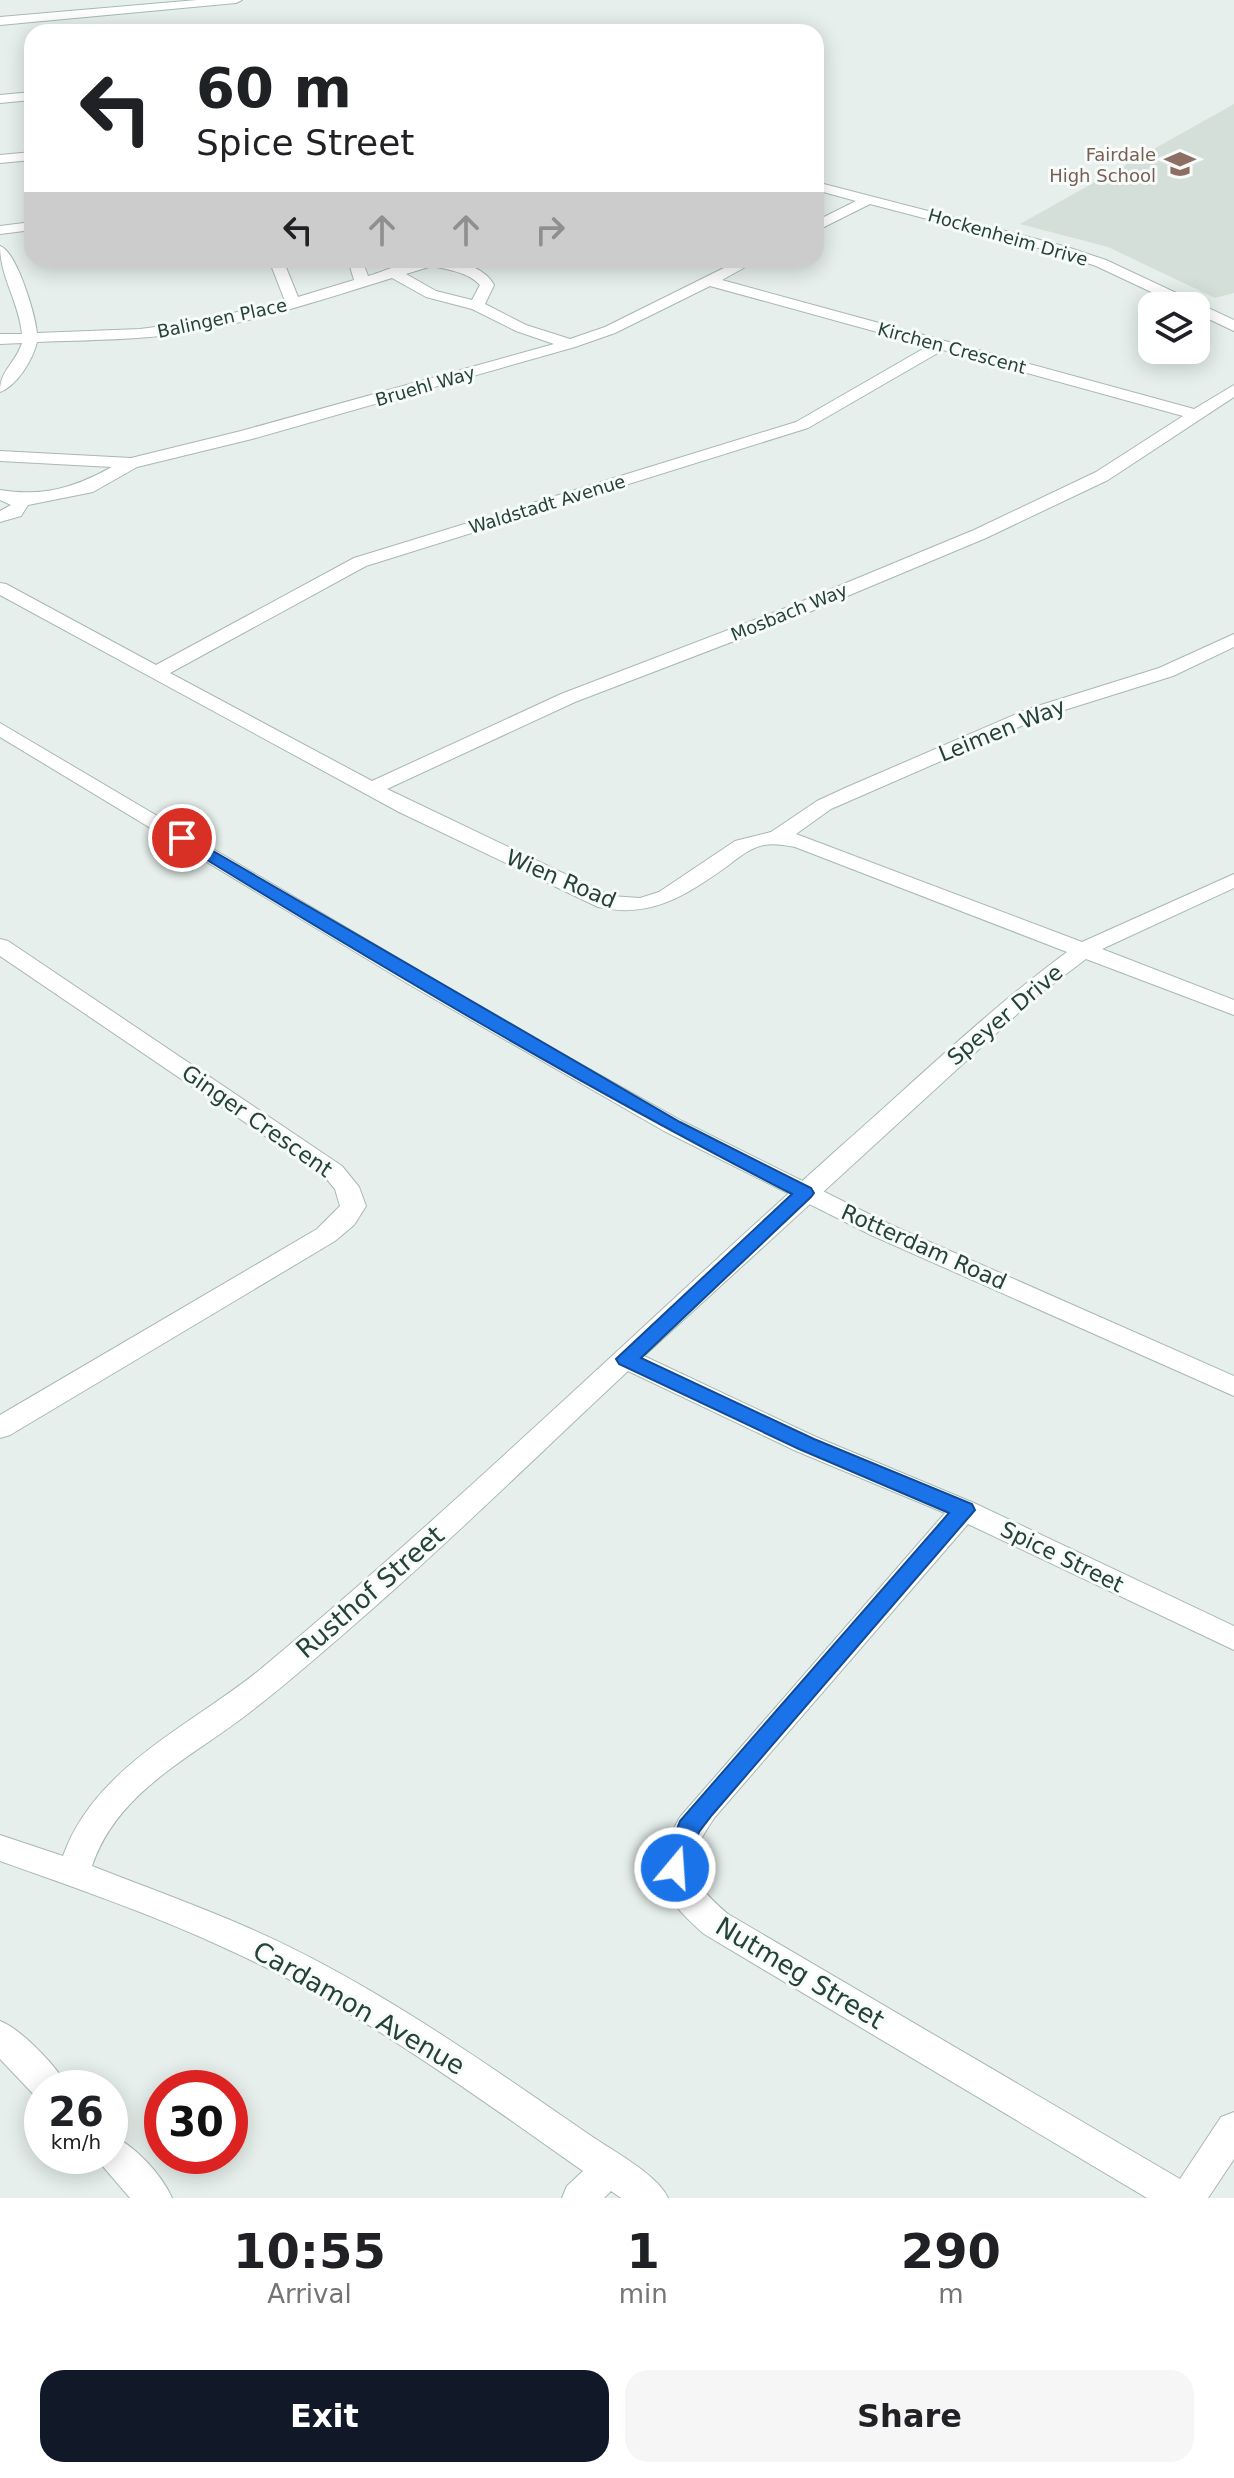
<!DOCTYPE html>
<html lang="en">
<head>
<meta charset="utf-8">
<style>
	body { margin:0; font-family:"DejaVu Sans",sans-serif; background:#f6f6f6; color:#202124; height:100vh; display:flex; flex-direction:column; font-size:30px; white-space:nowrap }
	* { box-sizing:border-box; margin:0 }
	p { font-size:26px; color:#757577 }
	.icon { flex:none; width:44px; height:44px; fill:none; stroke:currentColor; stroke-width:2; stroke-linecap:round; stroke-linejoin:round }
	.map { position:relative; height:2198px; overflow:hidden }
	.sheet { display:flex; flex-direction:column; background:#fff; flex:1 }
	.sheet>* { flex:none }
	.guide { position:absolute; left:24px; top:24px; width:800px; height:244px; border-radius:24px; box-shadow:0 4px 20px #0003; background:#fff; color:#202124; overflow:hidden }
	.buttons { position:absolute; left:1138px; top:292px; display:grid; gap:16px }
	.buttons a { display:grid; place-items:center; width:72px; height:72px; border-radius:16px; background:#fff; box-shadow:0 4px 20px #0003; font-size:40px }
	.speed { position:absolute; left:24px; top:2070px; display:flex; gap:16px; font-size:40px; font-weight:700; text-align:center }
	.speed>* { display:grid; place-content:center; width:104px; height:104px; border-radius:50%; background:#fff; box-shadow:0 4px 20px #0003; line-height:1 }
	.speed small { font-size:20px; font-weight:400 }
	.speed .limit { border:12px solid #d22; background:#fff; color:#111 }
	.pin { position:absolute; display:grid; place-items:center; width:68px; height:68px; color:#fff; margin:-34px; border:4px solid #fff; border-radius:50%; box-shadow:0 2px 8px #0007 }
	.me { position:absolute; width:88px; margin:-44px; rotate:18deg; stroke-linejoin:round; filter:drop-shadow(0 0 6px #0008) }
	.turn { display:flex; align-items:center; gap:28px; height:168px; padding:0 40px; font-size:36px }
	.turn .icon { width:104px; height:104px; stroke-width:2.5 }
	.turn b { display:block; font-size:56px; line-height:68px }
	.lanes { display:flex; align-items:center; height:76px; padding:0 40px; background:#0003; justify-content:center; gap:40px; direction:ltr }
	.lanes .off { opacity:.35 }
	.eta { display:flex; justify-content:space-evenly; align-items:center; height:136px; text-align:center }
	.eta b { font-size:48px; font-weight:800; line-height:56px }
	.cta { display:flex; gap:16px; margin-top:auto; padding:16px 40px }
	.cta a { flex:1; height:92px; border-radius:24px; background:#111827; color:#fff; font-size:32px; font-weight:800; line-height:92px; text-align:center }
	.cta a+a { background:#f6f6f6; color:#202124 }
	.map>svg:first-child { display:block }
</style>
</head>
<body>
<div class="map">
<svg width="1234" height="2198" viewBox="0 0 1234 2198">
	<rect width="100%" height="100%" fill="#e6efeb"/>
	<path fill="#d4dfda" d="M1234,104V293L1215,298L1108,247L1020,224Z"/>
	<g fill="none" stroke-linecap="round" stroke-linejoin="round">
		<g stroke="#a8b8b2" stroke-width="2">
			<path id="minor" d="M32,92V100L0,103V95Z
				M32,152V160L0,163V155Z
				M816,182L1067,247L1106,260L1234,320V331L1196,313V306H1181L1096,266L1057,253L870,204L816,231V221L856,201L816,190Z
				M32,222V230L0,234V226Z
				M0,246C17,252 35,314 37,333L140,329L194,322L285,301L269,260H283L298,297L354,280L348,260H362L368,276C385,271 404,262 422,260C444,257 483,263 494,285L485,304L526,325L570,339L605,327L740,260H758L722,280L1194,409L1234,385V397L1108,480L986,538L802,615L575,702L387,789L611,896L640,898L659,892L735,841L771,832L817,801L845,788L1028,709L1159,668L1234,634V647L1173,676L1042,717L831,809L796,834L1082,942L1234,874V888L1102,949L1234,1000V1015L1086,959L1037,996L644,1356L816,1437L974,1503L1234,1626V1650L968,1524L715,1817C683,1863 686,1878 728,1914L1180,2179L1221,2117L1234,2112V2159L1208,2198H1147L704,1934C658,1893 648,1873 680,1817L945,1513L796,1451L628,1371C542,1451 458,1534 370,1611C332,1644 294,1678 254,1709C194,1757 118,1789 92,1866C145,1887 199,1906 251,1929C369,1981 478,2058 584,2131C607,2148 657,2173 668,2198H621L611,2191L604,2198H562L567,2186L583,2171C469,2091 354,2006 227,1949C154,1915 76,1888 0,1861V1835L63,1856C95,1766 193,1725 262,1668C461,1502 647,1320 840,1147C915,1081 987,1011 1067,952L795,847C785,845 774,843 764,845C749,848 737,859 726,867C685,896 650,919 598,907L399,812L0,595V583L6,584L156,665L354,558L796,422L928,346L710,286L615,333L575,347L252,439L137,467L93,492L28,505L21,516L0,522V511L11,505L0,500V490C43,497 74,488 112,467L0,461V451L131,458L241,431L554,344L516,331L472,309L426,297L392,278C327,298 259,321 191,332C140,340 89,340 37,342C33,359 17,386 0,392C0,370 15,364 22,343L0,344V334H22C19,302 0,277 0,246ZM432,266C449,270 468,272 480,285L472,300L436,291L406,274ZM943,350L1183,416L1096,472L974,530L788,607L561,694L372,781L170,673L366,566L808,428Z
				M0,939L8,941L342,1166L359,1187L366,1206L354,1225L335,1241L10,1435L0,1438V1415L317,1229L340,1206L335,1189L324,1176L0,956Z
				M0,2021C21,2029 58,2067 68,2088H42V2101L38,2099L0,2059Z
				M110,2135C134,2144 162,2175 172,2198H130L94,2156H110Z"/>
		</g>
		<g stroke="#a8b8b2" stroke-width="2">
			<path id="tertiary" d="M0,723L511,1025L682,1121L889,1224L1234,1376V1396L871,1235L664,1131L410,985L0,737Z"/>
		</g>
		<g stroke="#a4bbb3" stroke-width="2">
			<path id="secondary" d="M197,0H242L236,3L0,25V17Z"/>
		</g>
		<use href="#minor" fill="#fff" fill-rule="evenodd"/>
		<use href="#tertiary" fill="#fff" fill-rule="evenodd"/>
		<use href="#secondary" fill="#fff" fill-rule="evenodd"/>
	</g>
	<path fill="#1a73e8" stroke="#114b97" stroke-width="2" d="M182,833L680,1122L811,1188L814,1193L811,1197L641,1358L814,1439L972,1504L975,1510L712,1815L699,1832L684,1875L675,1878L666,1875L662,1868L680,1821L949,1513L799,1449L619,1364L616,1359L792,1194C581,1086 378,965 176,841V835Z"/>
	<defs>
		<g id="school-bare" transform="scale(2.4)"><path d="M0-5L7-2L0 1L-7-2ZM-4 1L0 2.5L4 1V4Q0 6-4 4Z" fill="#8d6e63" stroke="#f7fbf9" stroke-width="2.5" paint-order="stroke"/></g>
	</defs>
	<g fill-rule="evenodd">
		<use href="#school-bare" x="1180" y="164"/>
	</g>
	<g text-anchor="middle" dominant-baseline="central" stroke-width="6" stroke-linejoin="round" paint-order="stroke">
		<g font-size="18" fill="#785e54" stroke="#f7fbf9" text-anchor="end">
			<text x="1156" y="154">Fairdale<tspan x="1156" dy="21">High School</tspan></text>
		</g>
		<g font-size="18" fill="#24423a" stroke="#f7fbf9">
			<text transform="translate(1008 237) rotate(16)">Hockenheim Drive</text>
			<text transform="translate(222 318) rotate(-12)">Balingen Place</text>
			<text transform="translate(952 348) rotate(15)">Kirchen Crescent</text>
			<text transform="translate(425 386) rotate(-16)">Bruehl Way</text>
			<text transform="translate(547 504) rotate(-17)">Waldstadt Avenue</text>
			<text transform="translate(789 612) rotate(-22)">Mosbach Way</text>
		</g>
		<g font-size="22" fill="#24423a" stroke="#f7fbf9">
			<text transform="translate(1002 730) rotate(-22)">Leimen Way</text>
			<text transform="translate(561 879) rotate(23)">Wien Road</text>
			<text transform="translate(1005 1015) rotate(-40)">Speyer Drive</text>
			<text transform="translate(257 1121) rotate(35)">Ginger Crescent</text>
			<text transform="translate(924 1247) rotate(24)">Rotterdam Road</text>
			<text transform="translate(1062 1557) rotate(26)">Spice Street</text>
		</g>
		<g font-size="26" fill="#24423a" stroke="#f7fbf9">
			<text transform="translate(370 1592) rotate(-41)">Rusthof Street</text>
			<text transform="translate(800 1973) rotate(31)">Nutmeg Street</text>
			<text transform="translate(359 2008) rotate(30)">Cardamon Avenue</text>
		</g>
	</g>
</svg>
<div class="buttons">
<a><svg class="icon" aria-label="layers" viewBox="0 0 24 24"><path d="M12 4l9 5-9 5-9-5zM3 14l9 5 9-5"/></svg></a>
</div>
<div class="speed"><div>26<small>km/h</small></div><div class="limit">30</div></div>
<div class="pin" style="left:182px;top:838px;background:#d93025"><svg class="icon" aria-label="arrive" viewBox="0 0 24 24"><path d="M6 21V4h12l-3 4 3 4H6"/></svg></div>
<svg class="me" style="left:675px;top:1868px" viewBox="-20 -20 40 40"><circle r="17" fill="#1a73e8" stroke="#fff" stroke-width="3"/><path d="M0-11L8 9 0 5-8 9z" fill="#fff"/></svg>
<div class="guide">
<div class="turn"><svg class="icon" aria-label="left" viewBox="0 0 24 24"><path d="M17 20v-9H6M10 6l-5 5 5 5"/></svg><div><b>60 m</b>Spice Street</div></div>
<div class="lanes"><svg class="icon" aria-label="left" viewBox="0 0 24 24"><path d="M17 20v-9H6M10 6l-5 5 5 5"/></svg><svg class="icon off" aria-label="ahead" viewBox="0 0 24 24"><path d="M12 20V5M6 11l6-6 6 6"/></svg><svg class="icon off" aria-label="ahead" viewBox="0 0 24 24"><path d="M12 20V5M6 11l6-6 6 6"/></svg><svg class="icon off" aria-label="right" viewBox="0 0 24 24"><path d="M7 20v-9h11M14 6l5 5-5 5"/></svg></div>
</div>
</div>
<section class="sheet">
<div class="eta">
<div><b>10:55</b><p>Arrival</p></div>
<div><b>1</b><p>min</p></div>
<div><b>290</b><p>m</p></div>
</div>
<div class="cta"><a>Exit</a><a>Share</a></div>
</section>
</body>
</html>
